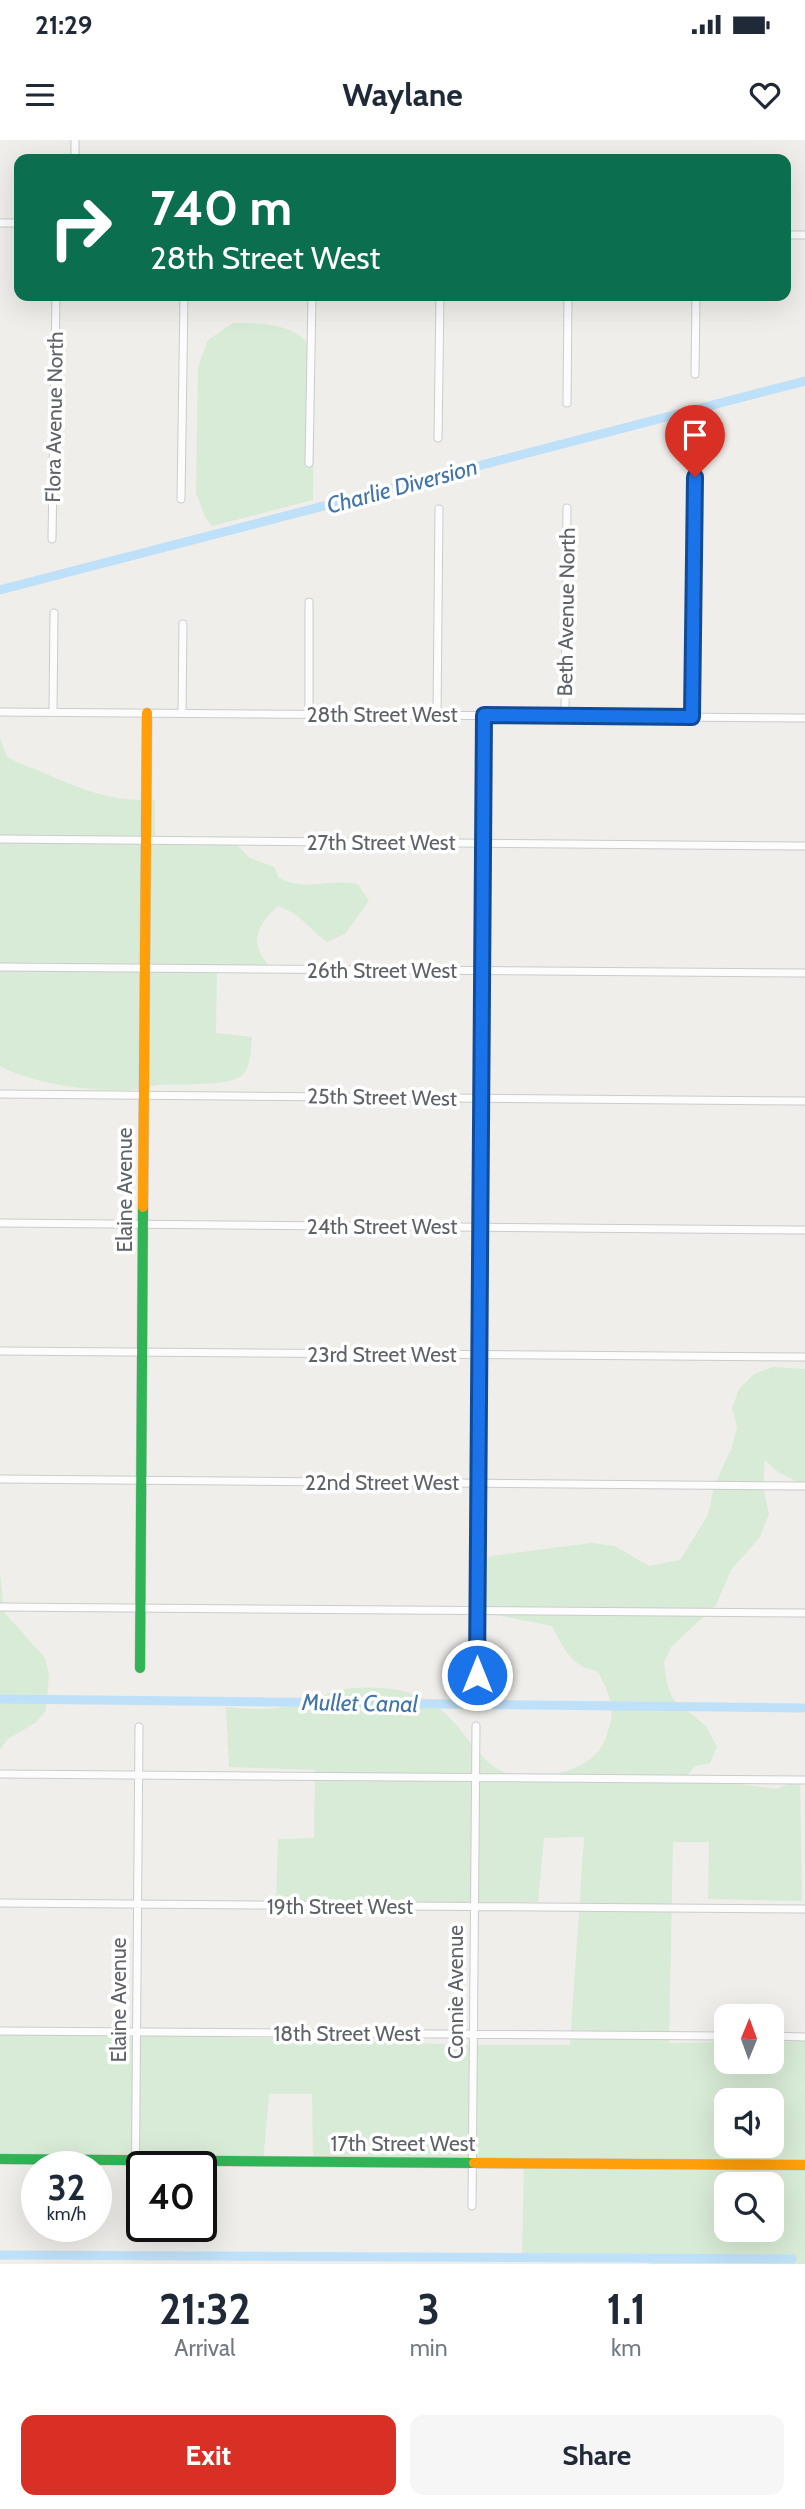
<!DOCTYPE html>
<html lang="en">
<head>
<meta charset="utf-8">
<style>
	body { margin:0; font-family:Cabin,sans-serif; background:#f6f6f7; color:#1f2937; height:100vh; display:flex; flex-direction:column; font-size:26px; white-space:nowrap }
	* { box-sizing:border-box; margin:0 }
	p { font-size:23px; color:#747a83 }
	.icon { flex:none; width:38px; height:38px; fill:none; stroke:currentColor; stroke-width:2; stroke-linecap:round; stroke-linejoin:round }
	.map { position:relative; height:2124px; overflow:hidden }
	.details { display:flex; flex-direction:column; background:#fff; flex:1 }
	.details>* { flex:none }
	.banner { position:absolute; left:14px; top:14px; width:777px; height:147px; border-radius:14px; box-shadow:0 7px 28px #0002; background:#0b6e4f; color:#fff; overflow:hidden }
	.needle { width:46px; rotate:1deg }
	.tools { position:absolute; left:714px; top:1864px; display:grid; gap:14px }
	.tools a { display:grid; place-items:center; width:70px; height:70px; border-radius:14px; background:#fff; box-shadow:0 7px 28px #0002; font-size:35px }
	.speed { position:absolute; left:21px; top:2011px; display:flex; gap:14px; font-size:35px; font-weight:700; text-align:center }
	.speed>* { display:grid; place-content:center; width:91px; height:91px; border-radius:50%; background:#fff; box-shadow:0 7px 28px #0002; line-height:1 }
	.speed small { font-size:18px; font-weight:400 }
	.speed .limit { border:4px solid #111; border-radius:10px; background:#fff; color:#111 }
	.pin { position:absolute; display:grid; place-items:center; width:60px; height:60px; color:#fff; margin:-72px -30px; border-radius:50% 50% 50% 0; rotate:-45deg; box-shadow:0 0 7px #0007 }
	.pin .icon { rotate:45deg }
	.me { position:absolute; width:77px; margin:-38px; rotate:0deg; stroke-linejoin:round; filter:drop-shadow(0 0 5px #0008) }
	.turn { display:flex; align-items:center; gap:24px; height:147px; padding:0 21px; font-size:32px }
	.turn .icon { width:91px; height:91px; stroke-width:2.5 }
	.turn b { display:block; font-size:49px; line-height:60px }
	.eta { display:flex; justify-content:space-evenly; align-items:center; height:119px; text-align:center }
	.eta b { font-size:42px; font-weight:700; line-height:49px }
	.button { display:flex; gap:14px; margin-top:auto; padding:14px 21px }
	.button a { flex:1; height:80px; border-radius:14px; background:#d93025; color:#fff; font-size:28px; font-weight:700; line-height:80px; text-align:center }
	.button a+a { background:#f6f6f7; color:#1f2937 }
	.status { display:flex; justify-content:space-between; align-items:center; height:49px; padding:0 35px; background:#fff; direction:ltr }
	.status svg { height:19px; fill:currentColor }
	header { display:flex; justify-content:space-between; align-items:center; height:91px; padding:0 21px; background:#fff; font-size:32px; font-weight:700 }
	.map>svg:first-child { display:block }
</style>
</head>
<body>
<div class="status"><b>21:29</b><svg viewBox="0 0 49 12"><path d="M0 12V9h3v3zM5 12V6h3v6zM10 12V3h3v9zM15 12V0h3v12zM26 1h20v11H26zM47 4h2v5h-2z"/></svg></div>
<header><svg class="icon" aria-label="menu" viewBox="0 0 24 24"><path d="M4 6h16M4 12h16M4 18h16"/></svg>Waylane<svg class="icon" aria-label="heart" viewBox="0 0 24 24"><path d="M12 20l-8-8c-3-5 5-10 8-4 3-6 11-1 8 4z"/></svg></header>
<div class="map">
<svg width="805" height="2124" viewBox="0 0 805 2124">
	<rect width="100%" height="100%" fill="#efeeea"/>
	<path fill="#d8ebd6" fill-rule="evenodd" d="M233,183C263,183 307,184 315,218L313,360L212,386L205,377L196,353L198,227L208,200Z
		M0,598L7,617L16,622C69,641 95,662 155,660V701L234,702L250,718L274,727L279,738C308,752 327,738 358,744L369,761L345,794L327,802C306,787 303,775 278,766C267,776 254,790 258,807C259,813 266,821 269,828L217,829L216,893L252,897C250,910 252,929 240,937C225,946 177,944 159,945C152,945 145,949 138,949C101,954 32,944 0,926Z
		M773,1227L805,1229V1346L778,1332L765,1320L763,1347L769,1374L760,1397L731,1430L716,1465L671,1507L664,1523L667,1544L673,1559L706,1586L717,1607L710,1623L695,1626L686,1637L777,1649L800,1638L802,1761L708,1759L709,1702H673L669,1903L726,1902V1922H772V1902L805,1901V2124H650L646,2121L522,2115L524,2020L313,2018L312,1954H269L263,2024L0,2018V1890L472,1905H570L584,1697L544,1698L538,1762H276L278,1699L314,1698L315,1630L229,1627L226,1567C250,1570 276,1570 300,1564C314,1561 326,1553 340,1550C359,1546 391,1547 410,1553C481,1575 470,1664 569,1630C589,1623 602,1613 608,1591C616,1569 609,1550 597,1531C571,1527 563,1507 552,1486L496,1475L476,1457L470,1430L491,1416L591,1403L615,1406L649,1426L680,1420L708,1375L714,1346L732,1307L737,1287L732,1268L739,1249L754,1234ZM726,1960H772V2006H726ZM726,2044H772V2090H726Z
		M0,1431L4,1472L45,1518L49,1535L46,1570L35,1583L8,1599L0,1609Z"/>
	<g fill="none" stroke-linecap="round" stroke-linejoin="round">
		<path stroke="#bfe0f9" stroke-width="9" d="M0,450L805,241
			M0,1559L803,1568
			M0,2115L792,2119"/>
		<g stroke="#cbcccc" stroke-width="9">
			<path id="street" d="M75,19V0
				M0,83H19
				M786,95H805
				M695,234L696,156
				M567,263L568,156
				M438,298L440,156
				M309,323L312,156
				M181,359L184,156
				M52,399L56,156
				M309,462V574
				M0,572L805,578
				M53,572L54,473
				M182,573L183,484
				M437,575L439,369
				M565,576L567,368
				M693,577L695,337
				M0,699L805,706
				M0,827L805,833
				M0,954L805,961
				M0,1083L805,1090
				M0,1211L805,1217
				M0,1339L805,1346
				M0,1467L805,1473
				M0,1634L805,1640
				M0,1763L805,1769
				M0,1891L726,1896
				M772,1896L805,1897
				M472,2066L476,1586
				M135,2085L139,1587"/>
		</g>
		<g stroke="#cacacb" stroke-width="11">
			<path id="fast" d="M140,1528L143,1067
				M477,1535L482,857
				M0,2019L474,2023"/>
		</g>
		<g stroke="#cacacb" stroke-width="11">
			<path id="slow" d="M143,1067L147,573
				M474,2023L805,2025"/>
		</g>
		<g stroke="#cacacb" stroke-width="11">
			<path id="jam" d="M482,857L484,575"/>
		</g>
		<use href="#street" stroke="#fdfcfc" stroke-width="7"/>
		<use href="#fast" stroke="#30b455" stroke-width="10"/>
		<use href="#slow" stroke="#ff9f0a" stroke-width="10"/>
		<use href="#jam" stroke="#e5322d" stroke-width="10"/>
	</g>
	<g fill="none" stroke-linecap="round" stroke-linejoin="round">
		<g stroke="#114b97" stroke-width="18">
			<path id="route" d="M477,1535L484,575L692,577L695,337"/>
		</g>
		<use href="#route" stroke="#1a73e8" stroke-width="12"/>
	</g>
	<g text-anchor="middle" dominant-baseline="central" stroke-width="7" stroke-linejoin="round" paint-order="stroke">
		<g font-size="21" fill="#5f6368" stroke="#fff">
			<text transform="translate(54 277) rotate(-89)">Flora Avenue North</text>
			<text transform="translate(566 472) rotate(-89)">Beth Avenue North</text>
			<text x="382" y="574">28th Street West</text>
			<text x="381" y="702">27th Street West</text>
			<text x="382" y="830">26th Street West</text>
			<text transform="translate(382 957) rotate(1)">25th Street West</text>
			<text transform="translate(124 1050) rotate(-90)">Elaine Avenue</text>
			<text x="382" y="1086">24th Street West</text>
			<text x="382" y="1214">23rd Street West</text>
			<text x="382" y="1342">22nd Street West</text>
			<text x="340" y="1766">19th Street West</text>
			<text transform="translate(455 1852) rotate(-90)">Connie Avenue</text>
			<text transform="translate(118 1860) rotate(-90)">Elaine Avenue</text>
			<text x="347" y="1893">18th Street West</text>
			<text x="403" y="2003">17th Street West</text>
		</g>
		<g font-size="23" font-style="italic" fill="#4174aa" stroke="#fff">
			<text transform="translate(402 346) rotate(-15)">Charlie Diversion</text>
			<text transform="translate(360 1563) rotate(1)">Mullet Canal</text>
		</g>
	</g>
</svg>
<div class="tools">
<a><svg class="needle" viewBox="-14 -14 28 28"><path d="M0-13l5 13h-10z" fill="#e53935"/><path d="M0 13l5-13h-10z" fill="#747a83"/></svg></a>
<a><svg class="icon" aria-label="sound" viewBox="0 0 24 24"><path d="M4 9h4l5-4v14l-5-4H4zM17 9q2 3 0 6"/></svg></a>
<a><svg class="icon" aria-label="search" viewBox="0 0 24 24"><circle cx="10" cy="10" r="6"/><path d="M15 15l6 6"/></svg></a>
</div>
<div class="speed"><div>32<small>km/h</small></div><div class="limit">40</div></div>
<div class="pin" style="left:695px;top:337px;background:#d93025"><svg class="icon" aria-label="arrive" viewBox="0 0 24 24"><path d="M6 21V4h12l-3 4 3 4H6"/></svg></div>
<svg class="me" style="left:477px;top:1535px" viewBox="-20 -20 40 40"><circle r="17" fill="#1a73e8" stroke="#fff" stroke-width="3"/><path d="M0-11L8 9 0 5-8 9z" fill="#fff"/></svg>
<div class="banner">
<div class="turn"><svg class="icon" aria-label="right" viewBox="0 0 24 24"><path d="M7 20v-9h11M14 6l5 5-5 5"/></svg><div><b>740 m</b>28th Street West</div></div>
</div>
</div>
<section class="details">
<div class="eta">
<div><b>21:32</b><p>Arrival</p></div>
<div><b>3</b><p>min</p></div>
<div><b>1.1</b><p>km</p></div>
</div>
<div class="button"><a>Exit</a><a>Share</a></div>
</section>
</body>
</html>
